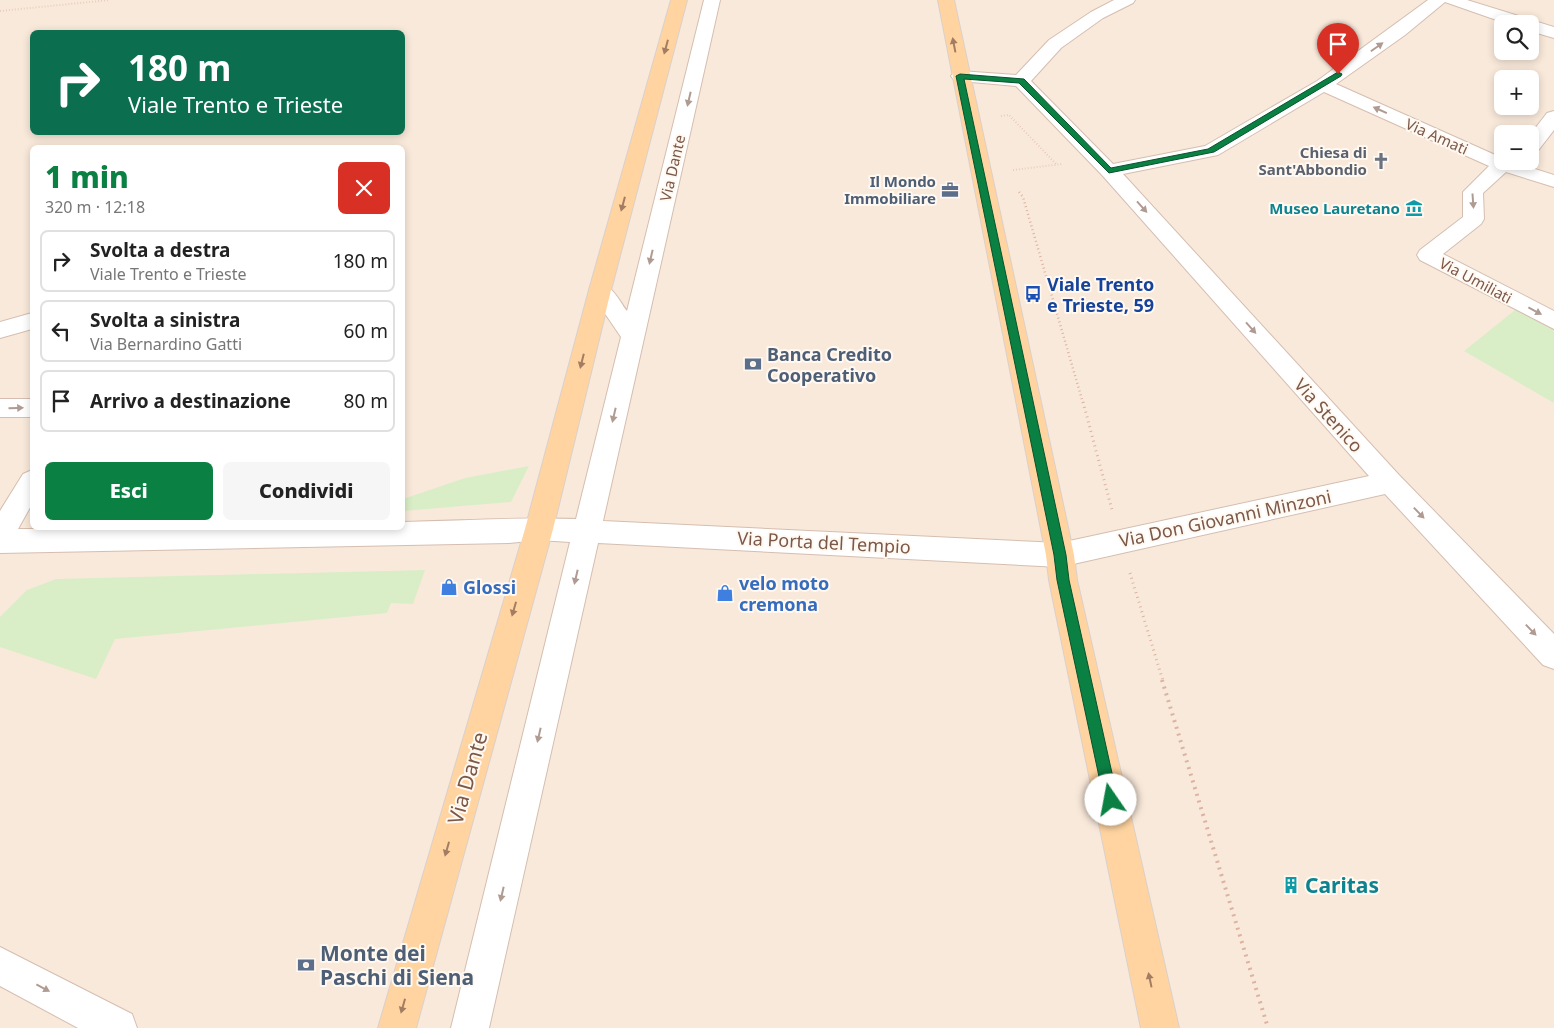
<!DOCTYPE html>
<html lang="it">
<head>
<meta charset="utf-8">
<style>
	body { margin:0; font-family:"Noto Sans",sans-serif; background:#f6f6f6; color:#222; height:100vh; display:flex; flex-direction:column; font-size:19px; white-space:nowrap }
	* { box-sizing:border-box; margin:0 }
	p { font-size:16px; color:#767676 }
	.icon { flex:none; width:28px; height:28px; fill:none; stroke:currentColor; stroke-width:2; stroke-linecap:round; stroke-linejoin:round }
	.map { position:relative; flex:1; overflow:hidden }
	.side { position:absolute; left:30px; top:145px; width:375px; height:385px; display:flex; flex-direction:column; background:#fff; border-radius:8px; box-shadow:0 2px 8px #0003 }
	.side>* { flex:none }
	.top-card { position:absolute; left:30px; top:30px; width:375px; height:105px; border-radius:8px; box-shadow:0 2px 8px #0003; background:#0b6e4f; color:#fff; overflow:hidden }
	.controls { position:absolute; left:1494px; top:15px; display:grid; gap:10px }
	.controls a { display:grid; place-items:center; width:45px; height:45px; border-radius:8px; background:#fff; box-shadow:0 2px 8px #0003; font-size:25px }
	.pin { position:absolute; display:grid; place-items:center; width:42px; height:42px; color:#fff; margin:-51px -21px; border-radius:50% 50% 50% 0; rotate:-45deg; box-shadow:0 0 5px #0007 }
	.pin .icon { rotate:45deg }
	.me { position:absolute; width:55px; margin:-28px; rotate:348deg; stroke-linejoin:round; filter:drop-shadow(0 0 4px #0008) }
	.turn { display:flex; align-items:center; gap:18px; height:105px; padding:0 15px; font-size:22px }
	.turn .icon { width:65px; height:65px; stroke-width:2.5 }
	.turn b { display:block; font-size:35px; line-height:42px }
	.round { display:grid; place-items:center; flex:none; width:52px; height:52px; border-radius:8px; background:#f6f6f6 }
	.summary { display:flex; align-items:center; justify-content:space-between; height:85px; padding:0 15px }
	h1 { font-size:30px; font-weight:800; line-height:38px; color:#0b8043 }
	.cta { display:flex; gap:10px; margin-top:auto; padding:10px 15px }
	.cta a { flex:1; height:58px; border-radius:8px; background:#0b8043; color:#fff; font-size:20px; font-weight:800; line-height:58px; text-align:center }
	.cta a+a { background:#f6f6f6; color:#222 }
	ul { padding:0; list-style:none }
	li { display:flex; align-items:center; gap:15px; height:62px; margin:0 10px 8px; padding:0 5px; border:2px solid #e0e0e0; border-radius:8px }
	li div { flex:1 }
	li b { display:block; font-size:19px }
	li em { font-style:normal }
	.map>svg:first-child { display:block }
</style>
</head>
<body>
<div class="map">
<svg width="1554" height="1028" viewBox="0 0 1554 1028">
	<rect width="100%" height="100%" fill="#fef5ea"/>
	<path fill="#f9e9da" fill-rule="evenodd" d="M0,0H1554V1028H0ZM1502,24H1530V51H1502ZM32,32H402V132H32ZM1502,79H1530V106H1502ZM1502,134H1530V161H1502ZM32,148H402V528H32Z"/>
	<path fill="#d9eec6" d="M1515,310L1554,330V403L1464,351Z
		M529,466L511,502L403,511V499L465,478Z
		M425,570L413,604L391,603L387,613L115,639L96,679L0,647V617L27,590L56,579Z"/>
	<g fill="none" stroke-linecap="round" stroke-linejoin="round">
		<g stroke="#d5beb0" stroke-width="2">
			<path id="minor" d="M704,0H720L603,521L1060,543L1369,476L1102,175L1016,86L960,81L954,80L951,76L954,72L960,71L1016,75L1049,40L1091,12L1114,0H1135L1133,3L1103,18L1061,48L1031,81L1113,164L1205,146L1317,81L1428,0H1467L1554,27V38L1530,31V24H1508L1445,2L1405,35L1336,84L1502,158V161H1510L1554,175V187L1506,172L1483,193L1484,219L1481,224L1443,254L1554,311V329L1420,260L1417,255L1420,250L1463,217V192L1489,166L1324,92L1218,155L1123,174L1399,475L1554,634V669L1543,665L1385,494L1060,567L598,543L489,1028H451L570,542L539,540L509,543L0,553V511L23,474L32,470V504L18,529L402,528V522C460,521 518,517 576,519L621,337L589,290L592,285C611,280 617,298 627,311Z
				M1554,111V130L1537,152L1530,154V135L1547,113Z
				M32,313V329L0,338V322Z
				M0,399H32V417H0Z
				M0,947L132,1014L137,1028H78L0,986Z"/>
		</g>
		<g stroke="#dad0cc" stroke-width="2">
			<path id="major" d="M671,0H687L611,290L553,529L416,1028H378L525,529L589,290Z
				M938,0H954L1074,555L1077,580L1179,1028H1141L1049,580L1046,555Z"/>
		</g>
		<path stroke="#dcb3a0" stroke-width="2" stroke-dasharray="0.5 2.5" stroke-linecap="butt" d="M0,11L110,0
			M1001,116L1009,115L1057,165
			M1013,170L1062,164"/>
		<path stroke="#dcb3a0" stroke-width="2.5" stroke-dasharray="1 3" stroke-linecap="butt" d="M1019,192L1023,197L1083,403"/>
		<path stroke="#dcb3a0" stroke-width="3" stroke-dasharray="1 4" stroke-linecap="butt" d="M1083,402L1112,510
			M1130,573L1163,681"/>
		<path stroke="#dcb3a0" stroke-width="4" stroke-dasharray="2 5" stroke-linecap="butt" d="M1162,680L1268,1028"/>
		<use href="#minor" fill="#fff" fill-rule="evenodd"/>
		<use href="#major" fill="#ffd4a0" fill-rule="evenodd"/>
	</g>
	<defs><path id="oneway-solid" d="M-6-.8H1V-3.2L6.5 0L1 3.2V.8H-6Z" transform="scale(1.25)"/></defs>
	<g fill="#a37d63">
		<use href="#oneway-solid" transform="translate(954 45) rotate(-101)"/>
		<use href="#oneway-solid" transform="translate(666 47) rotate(105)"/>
		<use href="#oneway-solid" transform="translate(623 204) rotate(105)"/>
		<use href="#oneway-solid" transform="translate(582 361) rotate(104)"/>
		<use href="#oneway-solid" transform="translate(514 609) rotate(106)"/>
		<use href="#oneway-solid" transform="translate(447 849) rotate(106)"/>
		<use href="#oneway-solid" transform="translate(1150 980) rotate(-102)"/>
		<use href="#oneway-solid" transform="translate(403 1006) rotate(106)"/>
	</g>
	<g fill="#b09b92">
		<use href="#oneway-solid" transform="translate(1377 47) rotate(-35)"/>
		<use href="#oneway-solid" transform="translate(689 99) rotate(103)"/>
		<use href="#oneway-solid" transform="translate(1380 110) rotate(-156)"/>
		<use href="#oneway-solid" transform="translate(1473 201) rotate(86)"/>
		<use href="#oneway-solid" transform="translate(1142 207) rotate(48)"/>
		<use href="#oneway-solid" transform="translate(651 257) rotate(103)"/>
		<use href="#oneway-solid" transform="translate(1535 311) rotate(28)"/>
		<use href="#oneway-solid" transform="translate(1251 328) rotate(48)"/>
		<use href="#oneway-solid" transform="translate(16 408) rotate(-2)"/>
		<use href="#oneway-solid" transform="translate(614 415) rotate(103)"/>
		<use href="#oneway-solid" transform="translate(1419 513) rotate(46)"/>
		<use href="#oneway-solid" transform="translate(576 577) rotate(103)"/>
		<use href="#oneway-solid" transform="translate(1531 630) rotate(46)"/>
		<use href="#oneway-solid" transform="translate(539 735) rotate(103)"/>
		<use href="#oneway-solid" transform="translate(502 894) rotate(103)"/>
		<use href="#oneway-solid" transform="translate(43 988) rotate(28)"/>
	</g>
	<path fill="#0b8043" stroke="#07532c" d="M1338,72L1342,74L1341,76L1214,152L1109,173L1019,83L964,79L1066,555L1069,580L1118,800L1116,805L1111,807L1106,805L1104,800L1057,580L1054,555L956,76L960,74L1024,79L1111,168L1208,149Z"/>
	<defs>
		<g id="church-bare" transform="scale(1.35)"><path d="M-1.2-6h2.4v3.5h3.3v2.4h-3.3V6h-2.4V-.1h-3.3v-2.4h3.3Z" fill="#6b7280" stroke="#fff9f2" stroke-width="2.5" paint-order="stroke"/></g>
		<g id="office-bare" transform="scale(1.35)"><path d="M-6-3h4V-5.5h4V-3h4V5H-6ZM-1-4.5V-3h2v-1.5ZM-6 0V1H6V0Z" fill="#5c6f8a" stroke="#fff9f2" stroke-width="2.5" paint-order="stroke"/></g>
		<g id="museum-bare" transform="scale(1.35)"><path d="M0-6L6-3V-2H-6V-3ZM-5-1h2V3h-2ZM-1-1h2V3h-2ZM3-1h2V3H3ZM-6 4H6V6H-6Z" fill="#0f9aa8" stroke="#fff9f2" stroke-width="2.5" paint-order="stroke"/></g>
		<g id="bus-bare" transform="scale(1.35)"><path d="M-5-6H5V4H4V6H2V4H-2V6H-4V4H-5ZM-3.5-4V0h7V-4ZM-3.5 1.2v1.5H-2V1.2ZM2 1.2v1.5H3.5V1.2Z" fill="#1a4fb4" stroke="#fff9f2" stroke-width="2.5" paint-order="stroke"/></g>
		<g id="bank-bare" transform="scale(1.35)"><path d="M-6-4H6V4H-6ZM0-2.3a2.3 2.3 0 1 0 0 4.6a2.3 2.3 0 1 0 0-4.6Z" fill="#5c6f8a" stroke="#fff9f2" stroke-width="2.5" paint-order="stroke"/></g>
		<g id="shop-bare" transform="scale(1.35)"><path d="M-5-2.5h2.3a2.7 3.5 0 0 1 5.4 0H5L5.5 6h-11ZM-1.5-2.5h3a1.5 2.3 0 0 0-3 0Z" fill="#3f7fe0" stroke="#fff9f2" stroke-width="2.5" paint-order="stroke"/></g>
		<g id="building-bare" transform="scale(1.35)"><path d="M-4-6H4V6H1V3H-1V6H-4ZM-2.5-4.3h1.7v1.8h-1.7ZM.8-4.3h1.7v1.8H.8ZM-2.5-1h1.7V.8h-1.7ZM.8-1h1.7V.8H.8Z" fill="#0f9aa8" stroke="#fff9f2" stroke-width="2.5" paint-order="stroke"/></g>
	</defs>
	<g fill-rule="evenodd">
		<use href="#church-bare" x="1381" y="161"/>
		<use href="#office-bare" x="950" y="190"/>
		<use href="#museum-bare" x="1414" y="208"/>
		<use href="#bus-bare" x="1033" y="294"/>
		<use href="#bank-bare" x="753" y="364"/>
		<use href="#shop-bare" x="449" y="587"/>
		<use href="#shop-bare" x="725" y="593"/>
		<use href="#building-bare" x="1291" y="885"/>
		<use href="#bank-bare" x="306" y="965"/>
	</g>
	<g text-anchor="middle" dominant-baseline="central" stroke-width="4" stroke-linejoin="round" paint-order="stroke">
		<g font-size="15" fill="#7c5849" stroke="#fff9f2">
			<text transform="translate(1437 136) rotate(24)">Via Amati</text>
			<text transform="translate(672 168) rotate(-77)">Via Dante</text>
			<text transform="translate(1476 280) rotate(28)">Via Umiliati</text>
		</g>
		<g font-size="15" font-weight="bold" fill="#5b616d" stroke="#fff9f2" text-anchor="end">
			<text x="1367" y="152">Chiesa di<tspan x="1367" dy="17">Sant'Abbondio</tspan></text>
		</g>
		<g font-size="15" font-weight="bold" fill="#4e5e75" stroke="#fff9f2" text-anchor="end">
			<text x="936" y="181">Il Mondo<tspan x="936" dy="17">Immobiliare</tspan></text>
		</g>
		<g font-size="15" font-weight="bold" fill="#0d838f" stroke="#fff9f2" text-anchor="end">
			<text x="1400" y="208">Museo Lauretano</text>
		</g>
		<g font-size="18" font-weight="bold" fill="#164399" stroke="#fff9f2" text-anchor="start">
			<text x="1047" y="284">Viale Trento<tspan x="1047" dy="21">e Trieste, 59</tspan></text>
		</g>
		<g font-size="18" font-weight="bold" fill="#4e5e75" stroke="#fff9f2" text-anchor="start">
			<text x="767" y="354">Banca Credito<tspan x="767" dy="21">Cooperativo</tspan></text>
		</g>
		<g font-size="18" fill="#7c5849" stroke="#fff9f2">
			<text transform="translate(1329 415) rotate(48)">Via Stenico</text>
			<text transform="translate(1225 518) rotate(-12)">Via Don Giovanni Minzoni</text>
			<text transform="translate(824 542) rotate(3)">Via Porta del Tempio</text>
		</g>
		<g font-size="18" font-weight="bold" fill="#366cbe" stroke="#fff9f2" text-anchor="start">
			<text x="739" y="583">velo moto<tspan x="739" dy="21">cremona</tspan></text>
			<text x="463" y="587">Glossi</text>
		</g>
		<g font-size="21" fill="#7c5849" stroke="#fff9f2">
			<text transform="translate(467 778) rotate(-74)">Via Dante</text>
		</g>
		<g font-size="21" font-weight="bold" fill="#0d838f" stroke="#fff9f2" text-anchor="start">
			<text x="1305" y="885">Caritas</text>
		</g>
		<g font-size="21" font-weight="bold" fill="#4e5e75" stroke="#fff9f2" text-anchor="start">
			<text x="320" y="953">Monte dei<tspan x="320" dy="24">Paschi di Siena</tspan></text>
		</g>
	</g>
</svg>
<div class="controls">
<a><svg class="icon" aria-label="search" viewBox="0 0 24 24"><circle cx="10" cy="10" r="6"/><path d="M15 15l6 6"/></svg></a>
<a>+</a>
<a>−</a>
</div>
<div class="pin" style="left:1338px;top:74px;background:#d93025"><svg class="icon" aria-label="arrive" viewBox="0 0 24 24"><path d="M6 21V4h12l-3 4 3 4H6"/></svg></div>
<svg class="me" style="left:1111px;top:800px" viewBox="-20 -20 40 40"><circle r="19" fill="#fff"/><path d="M0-13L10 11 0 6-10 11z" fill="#0b8043"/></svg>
<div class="top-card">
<div class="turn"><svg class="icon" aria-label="right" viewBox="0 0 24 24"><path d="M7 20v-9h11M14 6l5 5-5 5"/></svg><div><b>180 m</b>Viale Trento e Trieste</div></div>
</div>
<section class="side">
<div class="summary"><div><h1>1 min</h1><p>320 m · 12:18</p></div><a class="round" style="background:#d93025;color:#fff"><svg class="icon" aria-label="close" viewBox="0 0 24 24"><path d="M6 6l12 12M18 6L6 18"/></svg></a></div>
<ul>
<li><svg class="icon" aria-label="right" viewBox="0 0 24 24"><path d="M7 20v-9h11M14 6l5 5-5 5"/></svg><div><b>Svolta a destra</b><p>Viale Trento e Trieste</p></div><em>180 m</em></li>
<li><svg class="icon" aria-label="left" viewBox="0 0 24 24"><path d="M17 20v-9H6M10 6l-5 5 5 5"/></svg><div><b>Svolta a sinistra</b><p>Via Bernardino Gatti</p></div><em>60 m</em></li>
<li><svg class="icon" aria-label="arrive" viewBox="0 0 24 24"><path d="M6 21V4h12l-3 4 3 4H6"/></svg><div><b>Arrivo a destinazione</b></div><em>80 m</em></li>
</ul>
<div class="cta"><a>Esci</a><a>Condividi</a></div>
</section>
</div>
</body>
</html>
